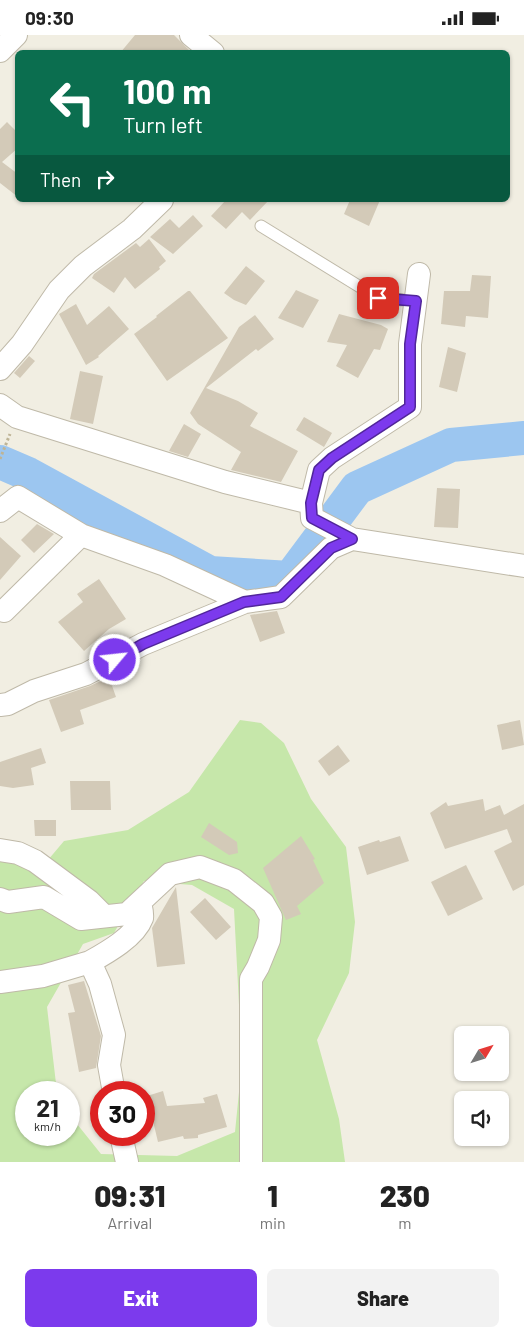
<!DOCTYPE html>
<html lang="en">
<head>
<meta charset="utf-8">
<style>
	body { margin:0; font-family:Barlow,sans-serif; background:#f2f2f2; color:#222; height:100vh; display:flex; flex-direction:column; font-size:19px; white-space:nowrap }
	* { box-sizing:border-box; margin:0 }
	p { font-size:16px; color:#767676 }
	.icon { flex:none; width:28px; height:28px; fill:none; stroke:currentColor; stroke-width:2; stroke-linecap:round; stroke-linejoin:round }
	.map { position:relative; height:1127px; overflow:hidden }
	.side { display:flex; flex-direction:column; background:#fff; flex:1 }
	.side>* { flex:none }
	.guide { position:absolute; left:15px; top:15px; width:495px; height:152px; border-radius:8px; box-shadow:0 1px 4px #0004; background:#0b6e4f; color:#fff; overflow:hidden }
	.needle { width:32px; rotate:52deg }
	.buttons { position:absolute; left:454px; top:991px; display:grid; gap:10px }
	.buttons a { display:grid; place-items:center; width:55px; height:55px; border-radius:8px; background:#fff; box-shadow:0 1px 4px #0004; font-size:25px }
	.speed { position:absolute; left:15px; top:1046px; display:flex; gap:10px; font-size:25px; font-weight:700; text-align:center }
	.speed>* { display:grid; place-content:center; width:65px; height:65px; border-radius:50%; background:#fff; box-shadow:0 1px 4px #0004; line-height:1 }
	.speed small { font-size:12px; font-weight:400 }
	.speed .limit { border:8px solid #d22; background:#fff; color:#111 }
	.pin { position:absolute; display:grid; place-items:center; width:42px; height:42px; color:#fff; margin:-21px; border-radius:10px; box-shadow:0 2px 8px #0006 }
	.me { position:absolute; width:55px; margin:-28px; rotate:62deg; stroke-linejoin:round; filter:drop-shadow(0 0 4px #0008) }
	.turn { display:flex; align-items:center; gap:18px; height:105px; padding:0 25px; font-size:22px }
	.turn .icon { width:65px; height:65px; stroke-width:2.5 }
	.turn b { display:block; font-size:35px; line-height:42px }
	.then { display:flex; align-items:center; height:48px; padding:0 25px; background:#0003; gap:10px; font-size:19px }
	.eta { display:flex; justify-content:space-evenly; align-items:center; height:85px; text-align:center }
	.eta b { font-size:30px; font-weight:800; line-height:35px }
	.button { display:flex; gap:10px; margin-top:auto; padding:10px 25px }
	.button a { flex:1; height:58px; border-radius:8px; background:#7c3aed; color:#fff; font-size:20px; font-weight:800; line-height:58px; text-align:center }
	.button a+a { background:#f2f2f2; color:#222 }
	.status { display:flex; justify-content:space-between; align-items:center; height:35px; padding:0 25px; background:#fff; direction:ltr }
	.status svg { height:14px; fill:currentColor }
	.map>svg:first-child { display:block }
</style>
</head>
<body>
<div class="status"><b>09:30</b><svg viewBox="0 0 49 12"><path d="M0 12V9h3v3zM5 12V6h3v6zM10 12V3h3v9zM15 12V0h3v12zM26 1h20v11H26zM47 4h2v5h-2z"/></svg></div>
<div class="map">
<svg width="524" height="1127" viewBox="0 0 524 1127">
	<rect width="100%" height="100%" fill="#f1eee2"/>
	<path fill="#c6e7aa" fill-rule="evenodd" d="M240,685L261,688L284,708L311,764L346,812L355,887L349,938L317,1005L339,1084L345,1127H0V825H48L64,806L128,795L189,757ZM144,846L192,850L234,874L242,1027L235,1097L177,1121L101,1119L69,1079V1100H26V1058L57,1057L47,972L83,909L114,898Z"/>
	<g fill="none" stroke-linecap="round" stroke-linejoin="round">
		<path stroke="#9cc6f0" stroke-width="34" d="M0,427L28,439L210,538L290,543L357,453L451,410L524,403"/>
	</g>
	<path fill="#d3cab8" d="M135,0H174L192,18H120Z
		M7,87L18,98V113L2,127L18,139V162L0,148V94Z
		M226,165H269L250,185L242,177L226,194L211,181Z
		M350,165H380L369,191L344,179Z
		M193,180L203,191L173,219L150,202L170,184L179,193Z
		M149,204L166,226L159,232L160,234L135,254L125,242L114,258L92,243L94,239L136,208L140,212Z
		M246,231L265,246L246,270L234,265L224,258Z
		M472,240L491,241L488,283L466,281L465,292L441,289L444,256H470Z
		M296,255L319,265L303,293L278,283Z
		M188,256H190L228,303L167,346L134,299L157,282L156,281Z
		M76,269L87,290L109,271L129,294L98,321L99,322L86,330L59,279Z
		M339,279L381,290L388,294L380,315L374,314L358,343L336,331L347,310L327,307Z
		M255,280L274,304L258,316L256,314L206,353L238,366L258,378L250,391L298,416L281,447L231,435L241,417L198,389L190,378L239,292Z
		M448,312L466,318L457,357L439,352Z
		M29,321L35,326L20,343L14,338Z
		M80,336L103,341L93,389L70,384Z
		M304,382L332,398L324,412L296,395Z
		M184,389L201,399L188,422L169,416Z
		M437,453L460,454L458,493L434,492Z
		M37,489L54,499L34,518L21,505Z
		M0,502L21,521L0,545Z
		M99,544L126,584L109,594L84,616L58,587L83,567L77,559Z
		M277,576L285,598L260,607L250,580Z
		M109,642L116,662L80,675L84,689L61,697L49,665L90,651Z
		M520,685L524,710L502,715L497,690Z
		M338,710L350,726L329,741L318,726Z
		M41,713L46,728L31,733L34,750L13,753L0,751V727Z
		M70,746H110L111,775H71Z
		M483,764L485,776L500,770L504,780L524,769V850L513,856L494,816L512,807L507,794L445,814L430,778L446,767L448,771Z
		M34,785H56V801H35Z
		M209,788L237,807L238,818L229,820L201,802Z
		M301,801L315,824L313,825L324,848L297,871L301,879L286,885L263,833Z
		M400,801L409,826L367,840L358,812L379,805L380,807Z
		M466,830L483,864L448,881L431,847Z
		M176,852L185,929L157,932L152,893Z
		M205,863L231,892L216,905L190,877Z
		M84,946L101,1001L96,1033L79,1037L68,978L75,977L68,950Z
		M163,1056L167,1071L205,1068L203,1063L217,1059L227,1092L198,1100V1103L184,1104L183,1101L158,1107L147,1061Z"/>
	<g fill="none" stroke-linecap="round" stroke-linejoin="round">
		<g stroke="#bfb9a8" stroke-width="13">
			<path id="service" d="M261,191L378,263L416,266"/>
		</g>
		<g stroke="#bfb9a8" stroke-width="24">
			<path id="minor" d="M191,0L213,18
				M0,16L16,0
				M0,334L22,309L59,255L83,231L132,194L162,165
				M0,370L17,382L225,447L311,468L312,483L352,504L524,531
				M311,468L319,435L332,423L410,372V309L419,239
				M0,476L18,462L81,500L165,530L245,567
				M4,576L81,500
				M0,670L8,669L34,656L86,639L143,609L245,567L281,562L331,513L352,504
				M0,815L18,818L35,826L89,866L103,880
				M0,864L8,867L44,862L81,884L127,879L170,839L200,832L234,845L263,868L271,882L269,905L258,932L251,944V1127
				M90,927C106,918 135,902 142,883C143,879 141,872 140,867
				M0,947L43,941L90,927L100,949L114,1000L109,1030L114,1058
				M121,1100L127,1127"/>
		</g>
		<path stroke="#beb496" stroke-width="3" stroke-dasharray="2.5 2.5" stroke-linecap="butt" d="M0,424L10,399"/>
		<use href="#service" stroke="#fff" stroke-width="11"/>
		<use href="#minor" stroke="#fff" stroke-width="22"/>
	</g>
	<g fill="none" stroke-linecap="round" stroke-linejoin="round">
		<g stroke="#51269a" stroke-width="12">
			<path id="route" d="M115,625L143,609L244,567L281,562L331,513L352,504L312,483L311,468L319,435L332,423L410,372V309L416,266L378,263"/>
		</g>
		<use href="#route" stroke="#7c3aed" stroke-width="9"/>
	</g>
</svg>
<div class="buttons">
<a><svg class="needle" viewBox="-14 -14 28 28"><path d="M0-13l5 13h-10z" fill="#e53935"/><path d="M0 13l5-13h-10z" fill="#767676"/></svg></a>
<a><svg class="icon" aria-label="sound" viewBox="0 0 24 24"><path d="M4 9h4l5-4v14l-5-4H4zM17 9q2 3 0 6"/></svg></a>
</div>
<div class="speed"><div>21<small>km/h</small></div><div class="limit">30</div></div>
<div class="pin" style="left:378px;top:263px;background:#d93025"><svg class="icon" aria-label="arrive" viewBox="0 0 24 24"><path d="M6 21V4h12l-3 4 3 4H6"/></svg></div>
<svg class="me" style="left:115px;top:625px" viewBox="-20 -20 40 40"><circle r="17" fill="#7c3aed" stroke="#fff" stroke-width="3"/><path d="M0-11L8 9 0 5-8 9z" fill="#fff"/></svg>
<div class="guide">
<div class="turn"><svg class="icon" aria-label="left" viewBox="0 0 24 24"><path d="M17 20v-9H6M10 6l-5 5 5 5"/></svg><div><b>100 m</b>Turn left</div></div>
<div class="then">Then<svg class="icon" aria-label="right" viewBox="0 0 24 24"><path d="M7 20v-9h11M14 6l5 5-5 5"/></svg></div>
</div>
</div>
<section class="side">
<div class="eta">
<div><b>09:31</b><p>Arrival</p></div>
<div><b>1</b><p>min</p></div>
<div><b>230</b><p>m</p></div>
</div>
<div class="button"><a>Exit</a><a>Share</a></div>
</section>
</body>
</html>
